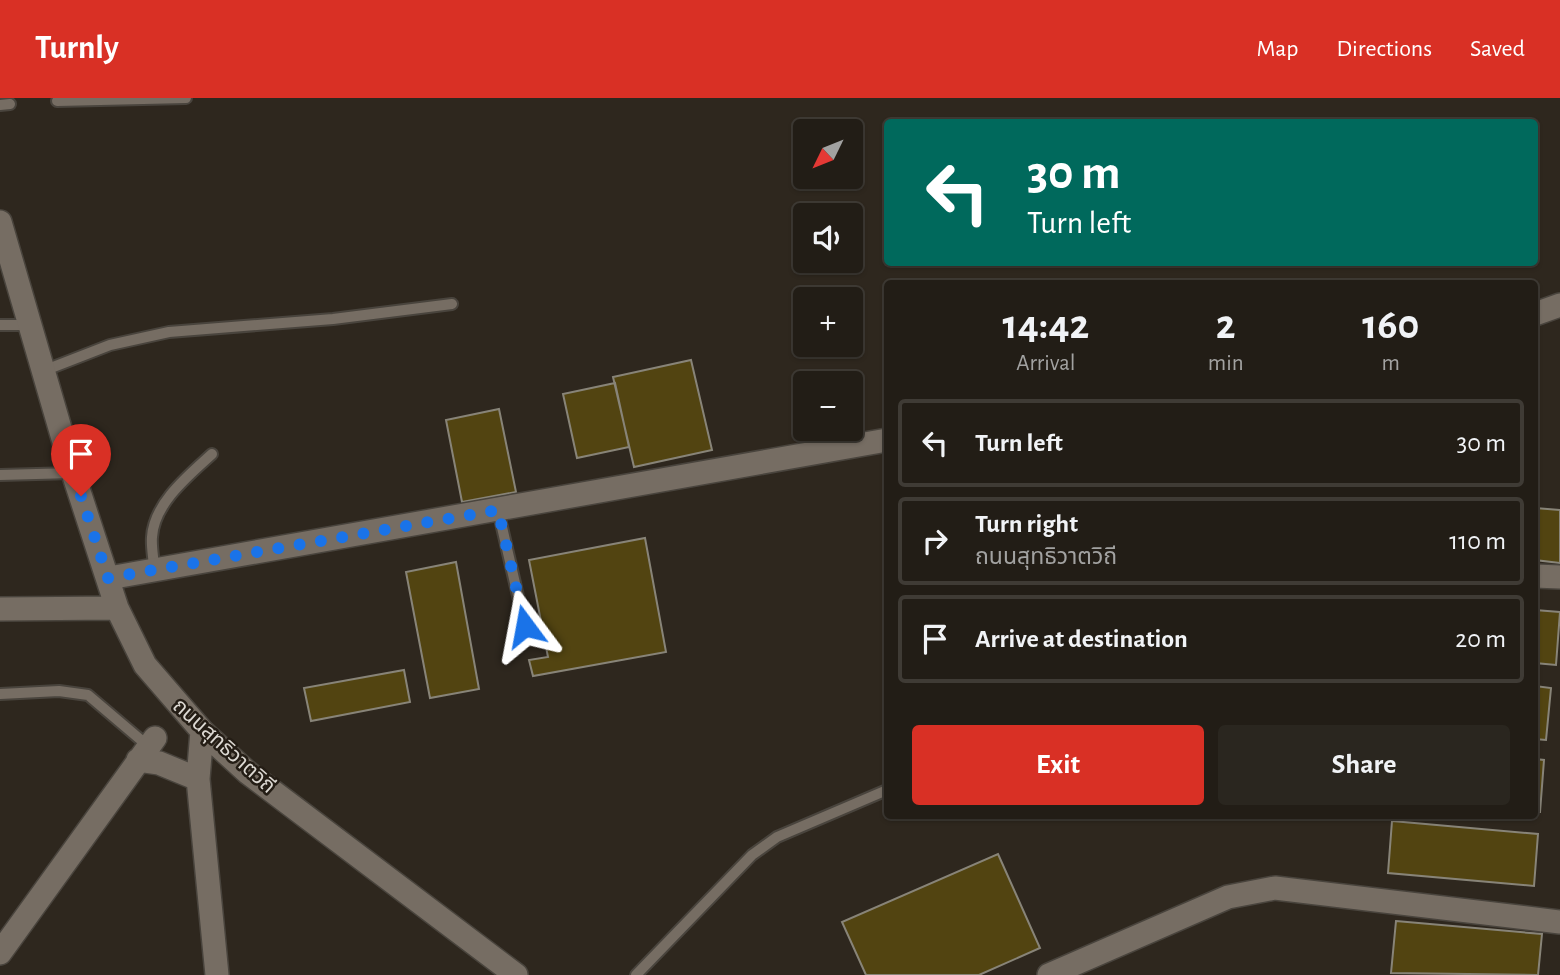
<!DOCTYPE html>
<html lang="en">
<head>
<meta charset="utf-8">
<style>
	body { margin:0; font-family:"Alegreya Sans","Noto Sans Thai",sans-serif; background:#2a261f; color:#f1f3f6; height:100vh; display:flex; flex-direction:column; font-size:26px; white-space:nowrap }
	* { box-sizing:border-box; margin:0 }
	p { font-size:23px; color:#a2a2a1 }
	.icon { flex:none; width:38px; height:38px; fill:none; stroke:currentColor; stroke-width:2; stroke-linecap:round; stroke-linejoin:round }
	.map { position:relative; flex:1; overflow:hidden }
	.details { position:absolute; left:884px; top:182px; width:654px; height:539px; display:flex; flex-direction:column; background:#221d16; border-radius:7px; box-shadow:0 2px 5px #0004,0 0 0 2px #3f3b35 }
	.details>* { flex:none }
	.guide { position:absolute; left:884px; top:21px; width:654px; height:147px; border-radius:7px; box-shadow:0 2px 5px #0004,0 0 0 2px #3f3b35; background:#00695c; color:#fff; overflow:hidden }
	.needle { width:46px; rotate:227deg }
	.buttons { position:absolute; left:793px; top:21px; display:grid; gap:14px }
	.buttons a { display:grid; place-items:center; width:70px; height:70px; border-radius:7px; background:#221d16; box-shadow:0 2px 5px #0004,0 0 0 2px #3f3b35; font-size:35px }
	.pin { position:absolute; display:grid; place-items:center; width:60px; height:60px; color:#fff; margin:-72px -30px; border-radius:50% 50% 50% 0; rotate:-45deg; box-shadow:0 0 7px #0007 }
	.pin .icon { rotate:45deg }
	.me { position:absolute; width:77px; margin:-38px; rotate:347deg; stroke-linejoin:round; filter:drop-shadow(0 0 5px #0008) }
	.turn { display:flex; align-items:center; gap:24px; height:147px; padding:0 28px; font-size:32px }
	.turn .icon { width:91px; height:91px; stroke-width:2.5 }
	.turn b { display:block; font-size:49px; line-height:60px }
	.eta { display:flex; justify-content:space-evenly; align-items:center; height:119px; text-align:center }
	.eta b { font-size:42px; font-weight:600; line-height:49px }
	.cta { display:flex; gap:14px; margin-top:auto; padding:14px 28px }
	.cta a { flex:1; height:80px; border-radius:7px; background:#d93025; color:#fff; font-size:28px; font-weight:600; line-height:80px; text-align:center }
	.cta a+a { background:#2a261f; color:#f1f3f6 }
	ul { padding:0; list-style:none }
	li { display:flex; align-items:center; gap:21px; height:88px; margin:0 14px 10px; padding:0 14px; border:4px solid #3f3b35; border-radius:7px }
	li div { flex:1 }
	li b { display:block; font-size:26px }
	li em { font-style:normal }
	header { display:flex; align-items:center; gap:42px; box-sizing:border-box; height:98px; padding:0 35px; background:#d93025; color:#fff }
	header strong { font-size:33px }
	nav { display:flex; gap:38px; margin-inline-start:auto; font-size:24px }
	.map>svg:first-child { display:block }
</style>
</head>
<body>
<header>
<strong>Turnly</strong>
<nav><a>Map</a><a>Directions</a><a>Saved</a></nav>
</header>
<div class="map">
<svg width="1560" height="877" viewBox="0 0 1560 877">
	<rect width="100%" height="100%" fill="#2e271e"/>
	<path fill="#524411" stroke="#888478" stroke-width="2" d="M691,262L712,352L634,369L613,279Z
		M615,285L629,349L577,360L563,296Z
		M499,311L516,394L462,404L446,322Z
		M1535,410L1560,412V465L1535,462Z
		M645,440L666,554L533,578L529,562L548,559L529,462Z
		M456,464L479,591L430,600L406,474Z
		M1535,512L1560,514L1556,567L1535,565Z
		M404,572L410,604L311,623L304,590Z
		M1535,588L1551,590L1546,642L1535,641Z
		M1535,661L1544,662L1540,714H1535Z
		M1392,723L1538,736L1534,788L1388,775Z
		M998,756L1040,850L979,877H866L842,824Z
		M1396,823L1542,836L1538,877L1391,875Z"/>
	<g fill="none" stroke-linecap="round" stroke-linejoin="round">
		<g stroke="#49443d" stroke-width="14">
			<path id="service" d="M57,3L186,0
				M0,7L10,6
				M0,227H29
				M43,273L110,247L169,234L333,221L452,206
				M0,377L73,375
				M498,412L525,528
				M154,472C154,461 151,449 152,439C154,405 189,377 212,356
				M0,596L59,593L88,597L148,648
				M636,877L752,757L777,739L887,692"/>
		</g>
		<g stroke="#49443d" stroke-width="26">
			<path id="minor" d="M0,124L73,375L117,510L145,567L202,633L247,674L516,877
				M1535,216L1560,207
				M1535,478L1560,479
				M109,480L887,342
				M0,511L117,510
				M202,633L198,681L217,877
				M138,662L159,665L198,681
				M0,855L155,640
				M1049,877L1228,799L1275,790L1560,824"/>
		</g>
		<use href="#service" stroke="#766d63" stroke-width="10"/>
		<use href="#minor" stroke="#766d63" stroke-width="23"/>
	</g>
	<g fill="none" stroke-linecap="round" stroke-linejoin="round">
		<path stroke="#1a73e8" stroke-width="12" stroke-dasharray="0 21.6" d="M81,398L108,480L498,412L525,528"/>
	</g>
	<g text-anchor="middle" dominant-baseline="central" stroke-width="5" stroke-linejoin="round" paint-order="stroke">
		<g font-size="21" fill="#dcd8d2" stroke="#241d15">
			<text transform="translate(224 648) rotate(42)">ถนนสุทธิวาตวิถี</text>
		</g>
	</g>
</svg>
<div class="buttons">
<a><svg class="needle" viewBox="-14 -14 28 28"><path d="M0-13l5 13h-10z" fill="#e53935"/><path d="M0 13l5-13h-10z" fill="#a2a2a1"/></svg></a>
<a><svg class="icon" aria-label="sound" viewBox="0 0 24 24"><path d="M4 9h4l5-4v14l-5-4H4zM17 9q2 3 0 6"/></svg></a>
<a>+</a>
<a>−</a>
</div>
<div class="pin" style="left:81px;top:398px;background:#d93025"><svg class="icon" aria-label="arrive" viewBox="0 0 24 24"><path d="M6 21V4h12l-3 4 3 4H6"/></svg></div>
<svg class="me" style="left:525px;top:528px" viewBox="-20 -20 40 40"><path d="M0-17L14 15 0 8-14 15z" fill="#1a73e8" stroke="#fff" stroke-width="4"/></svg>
<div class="guide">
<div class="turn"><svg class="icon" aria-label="left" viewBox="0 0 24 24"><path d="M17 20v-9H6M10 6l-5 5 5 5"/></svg><div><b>30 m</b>Turn left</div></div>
</div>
<section class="details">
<div class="eta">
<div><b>14:42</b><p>Arrival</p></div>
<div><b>2</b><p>min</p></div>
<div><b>160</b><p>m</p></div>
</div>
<ul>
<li><svg class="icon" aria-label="left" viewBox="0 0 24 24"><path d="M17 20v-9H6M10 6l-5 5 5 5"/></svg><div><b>Turn left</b></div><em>30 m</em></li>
<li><svg class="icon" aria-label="right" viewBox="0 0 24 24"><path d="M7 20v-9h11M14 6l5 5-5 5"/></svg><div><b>Turn right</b><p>ถนนสุทธิวาตวิถี</p></div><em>110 m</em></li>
<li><svg class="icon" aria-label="arrive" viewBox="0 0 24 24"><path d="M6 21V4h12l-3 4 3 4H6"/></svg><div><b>Arrive at destination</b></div><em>20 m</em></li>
</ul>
<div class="cta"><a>Exit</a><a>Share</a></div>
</section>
</div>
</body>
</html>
